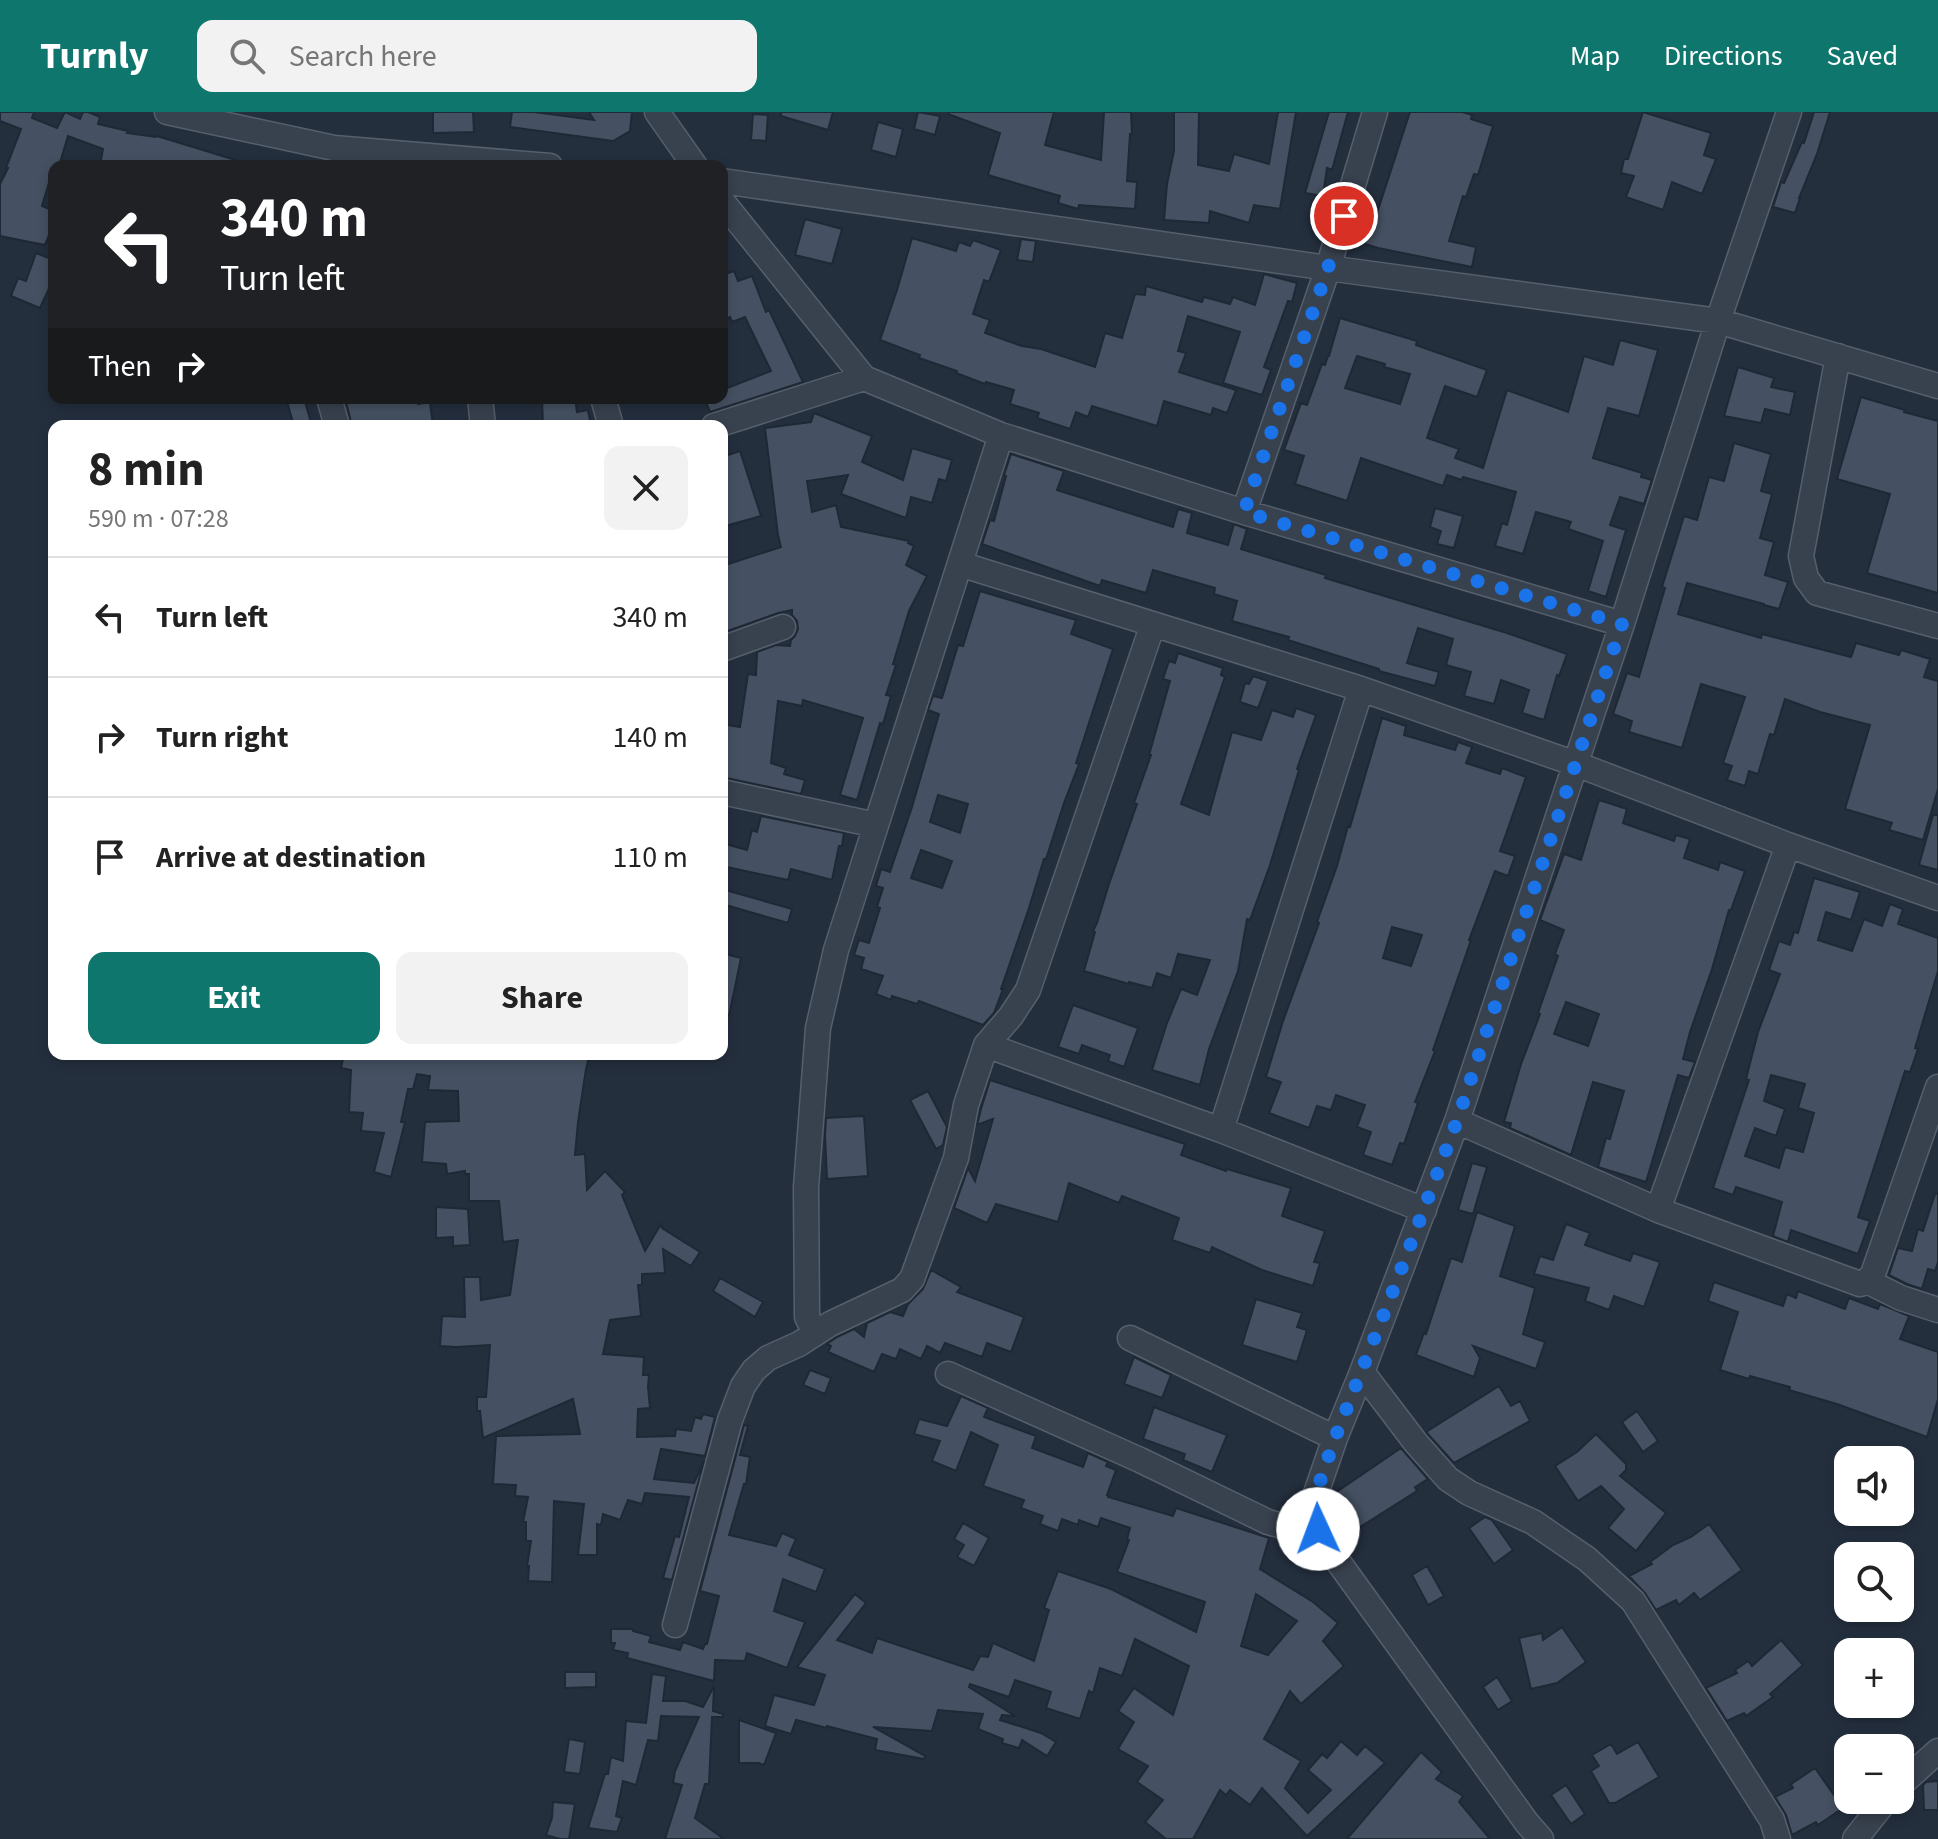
<!DOCTYPE html>
<html lang="en">
<head>
<meta charset="utf-8">
<style>
	body { margin:0; font-family:"Source Sans 3",sans-serif; background:#f2f2f2; color:#222; height:100vh; display:flex; flex-direction:column; font-size:30px; white-space:nowrap }
	* { box-sizing:border-box; margin:0 }
	p { font-size:26px; color:#767676 }
	.icon { flex:none; width:44px; height:44px; fill:none; stroke:currentColor; stroke-width:2; stroke-linecap:round; stroke-linejoin:round }
	.map { position:relative; flex:1; overflow:hidden }
	.side { position:absolute; left:48px; top:308px; width:680px; height:640px; display:flex; flex-direction:column; background:#fff; border-radius:16px; box-shadow:0 4px 12px #0003 }
	.side>* { flex:none }
	.hud { position:absolute; left:48px; top:48px; width:680px; height:244px; border-radius:16px; box-shadow:0 4px 12px #0003; background:#202124; color:#fff; overflow:hidden }
	.tools { position:absolute; left:1834px; top:1334px; display:grid; gap:16px }
	.tools a { display:grid; place-items:center; width:80px; height:80px; border-radius:16px; background:#fff; box-shadow:0 4px 12px #0003; font-size:40px }
	.pin { position:absolute; display:grid; place-items:center; width:68px; height:68px; color:#fff; margin:-34px; border:4px solid #fff; border-radius:50%; box-shadow:0 2px 8px #0007 }
	.me { position:absolute; width:88px; margin:-44px; rotate:358deg; stroke-linejoin:round; filter:drop-shadow(0 0 6px #0008) }
	.turn { display:flex; align-items:center; gap:28px; height:168px; padding:0 40px; font-size:36px }
	.turn .icon { width:104px; height:104px; stroke-width:2.5 }
	.turn b { display:block; font-size:56px; line-height:68px }
	.then { display:flex; align-items:center; height:76px; padding:0 40px; background:#0003; gap:16px; font-size:30px }
	.round { display:grid; place-items:center; flex:none; width:84px; height:84px; border-radius:16px; background:#f2f2f2 }
	.head { display:flex; align-items:center; justify-content:space-between; height:136px; padding:0 40px }
	h1 { font-size:48px; font-weight:700; line-height:60px }
	.button { display:flex; gap:16px; margin-top:auto; padding:16px 40px }
	.button a { flex:1; height:92px; border-radius:16px; background:#0f766e; color:#fff; font-size:32px; font-weight:700; line-height:92px; text-align:center }
	.button a+a { background:#f2f2f2; color:#222 }
	ul { padding:0; list-style:none }
	li { display:flex; align-items:center; gap:24px; height:120px; padding:0 40px; border-top:2px solid #e0e0e0 }
	li div { flex:1 }
	li b { display:block; font-size:30px }
	li em { font-style:normal }
	header { display:flex; align-items:center; gap:48px; box-sizing:border-box; height:112px; padding:0 40px; background:#0f766e; color:#fff }
	header strong { font-size:38px }
	nav { display:flex; gap:44px; margin-inline-start:auto; font-size:28px }
	.search { width:560px; height:72px; background:#f2f2f2; display:flex; align-items:center; gap:20px; box-sizing:border-box; padding:0 28px; border-radius:16px; color:#767676; font-size:30px }
	.map>svg:first-child { display:block }
</style>
</head>
<body>
<header>
<strong>Turnly</strong>
<div class="search"><svg class="icon" aria-label="search" viewBox="0 0 24 24"><circle cx="10" cy="10" r="6"/><path d="M15 15l6 6"/></svg>Search here</div>
<nav><a>Map</a><a>Directions</a><a>Saved</a></nav>
</header>
<div class="map">
<svg width="1938" height="1727" viewBox="0 0 1938 1727">
	<rect width="100%" height="100%" fill="#242f3e"/>
	<path fill="#455162" stroke="#1f2835" stroke-width="2" fill-rule="evenodd" d="M0,0H34L32,6L57,16L65,0L80,7L83,0H88L100,5L98,12L128,19L127,21L156,25L157,24L242,50V54H100L103,37L68,24L59,54H54L42,94L54,99V111L45,133L0,124V72L8,56H6L21,17L0,9Z
		M433,0H473L474,20L433,21Z
		M512,0H534L594,8L589,0H632L630,19L613,29L510,15Z
		M781,0H833L828,18L781,4Z
		M918,0L940,4L935,23L914,17Z
		M948,0H1054L1045,33L1101,48L1104,0H1131L1132,22H1130L1127,69L1137,70L1135,97L1079,93L1078,97L1058,91L1060,84L988,63L1000,21L948,2Z
		M1174,0H1199L1198,53L1229,59L1234,42L1269,52L1278,0H1296L1280,97L1254,93L1249,111L1210,99L1209,111L1164,108L1167,72L1174,39Z
		M1329,0H1348L1332,58L1327,56L1323,84L1305,81Z
		M1410,0H1462L1472,3L1471,7L1493,14L1478,63L1474,62L1466,85L1463,84L1449,129L1476,135L1472,155L1378,136L1352,128L1361,99L1376,104Z
		M1643,0L1711,21L1704,43L1716,47L1702,82L1672,70L1663,98L1626,85L1634,64L1621,61L1624,47H1628Z
		M1814,0H1830L1817,42L1799,86H1800L1795,101L1773,95L1781,70L1784,71L1802,30L1804,31Z
		M753,2L768,3L766,29L751,28Z
		M878,10L903,17L896,45L871,38Z
		M805,107L842,117L832,152L795,143Z
		M912,126L956,139L959,130L970,134L973,128L1001,138L989,170L984,168L973,202L990,208L985,221L1022,234L1041,237L1095,255L1105,221L1122,226L1135,182L1145,183L1146,174L1202,190L1204,185L1230,192L1233,185L1255,193L1264,162L1297,171L1292,190L1288,189L1264,255L1271,258L1262,283L1223,271L1240,220L1188,204L1178,239L1186,241L1179,260L1236,278L1227,301L1213,296L1211,303L1164,289L1157,314L1092,294L1088,305L1076,300L1070,317L1037,306L1039,301L1010,292L1014,278L986,270L985,272L956,261L957,259L919,246L920,243L880,228L897,178Z
		M1021,127L1036,129L1033,150L1017,148Z
		M36,141L54,148V173L51,172L40,196L11,184L18,166L26,169Z
		M734,159L738,169L752,164L766,200L769,198L803,270L710,300L704,286H722V278L771,259L745,205L732,210L730,205L722,209V163Z
		M1340,206L1417,229L1416,233L1487,258L1477,285L1445,274L1427,326L1459,337L1455,346L1483,356L1507,278L1568,300L1584,244L1613,253L1620,228L1658,238L1639,304L1608,296L1593,346L1642,361L1641,365L1652,368L1644,392L1620,385L1610,413L1626,418L1606,485L1588,479L1603,429L1568,417L1571,410L1536,400L1523,442L1495,434L1502,411L1507,413L1516,380L1463,365L1462,368L1447,363L1443,374L1361,346L1347,389L1295,372L1304,344L1284,338L1301,291L1307,293L1322,252L1325,253L1328,244H1329ZM1357,244L1385,252L1384,255L1410,262L1400,292L1345,276Z
		M1738,255L1774,266L1771,275L1795,280L1790,303L1765,297L1761,311L1724,304Z
		M1861,285L1905,298L1904,300L1938,309V481L1867,461L1890,382L1837,367Z
		M286,286H304L312,314H294Z
		M345,286H417L418,292L430,290L433,314H352Z
		M542,286H575L577,300L588,298L591,314H543Z
		M814,301L872,324L862,350L903,368L912,336L952,348L946,369L939,367L932,391L911,385L906,406L841,382L848,363L807,369L812,400L836,393L841,415L909,429L908,431L914,434L906,453L927,464L909,499L893,552L896,553L886,583L891,584L883,612L880,611L857,688L840,683L863,606L803,588L802,594L778,589L771,651L786,656L784,662L805,668L801,682L722,665V612L740,615L748,562L756,563L757,540L776,533L790,534L791,528L795,524L798,517L797,509L792,503V498L778,501L722,521V454L781,435L778,423L765,316L811,310Z
		M1734,331L1771,342L1761,379L1772,382L1760,426L1774,430L1765,463L1788,470L1779,497L1764,493V492L1687,471L1678,502L1761,526L1762,522L1851,545L1856,531L1899,543L1901,538L1930,547L1924,565L1938,569V677L1923,728L1889,718L1892,711L1845,697L1870,613L1820,600L1785,587L1774,623L1770,622L1758,662L1749,659L1745,674L1727,668L1732,654L1723,651L1745,585L1701,572L1682,636L1629,620L1632,609L1613,602L1627,561L1639,565L1665,476L1662,475L1684,404L1697,408L1709,365L1724,369Z
		M740,339L761,404L722,415V345Z
		M1011,342L1064,359L1057,378L1173,415L1178,397L1192,401L1187,421L1228,433L1234,412L1247,417L1241,437L1326,463L1325,466L1507,521L1567,542L1559,564L1557,563L1544,608L1522,601L1529,578L1501,568L1494,592L1464,584L1471,560L1446,553L1453,527L1418,516L1407,551L1439,560L1435,574L1379,559V557L1288,528L1289,525L1232,509L1237,489L1214,482L1215,476L1153,458L1146,481L1102,468L1100,474L982,432L990,408L994,409L1006,364L1004,363Z
		M1435,396L1463,404L1454,436L1437,432L1441,419L1430,415Z
		M980,479L1076,508L1071,522L1113,537L1076,651L1079,652L1064,691L1046,747H1044L1028,799L1001,877H1003L994,901L983,913L919,889L917,892L892,884L891,888L876,882L883,864L861,857L864,846L854,843L859,828L869,831L880,796L877,795L883,776L876,774L881,757L890,760L912,695L939,602L928,598L933,584L942,586L958,533L963,534ZM938,683L968,692L960,721L930,710ZM921,738L952,749L942,776L911,766Z
		M1178,541L1223,556L1221,563L1225,565L1181,692L1209,703L1232,620L1261,628L1272,598L1293,605L1296,596L1316,603L1297,657L1299,658L1270,753L1250,808L1247,807L1238,859L1209,937L1200,973L1152,958L1167,911L1181,877L1197,883L1210,848L1178,842L1171,866L1157,861L1152,876L1129,870V872L1084,859L1095,820L1093,819L1097,811L1109,772L1137,692L1134,691L1151,643H1149L1170,569L1163,567L1169,549L1175,551Z
		M1253,564L1268,569L1258,596L1240,590L1245,571L1249,572Z
		M1382,606L1406,614L1404,623L1455,638L1458,630L1472,635L1466,651L1500,662L1502,656L1526,665L1500,739L1515,744L1508,764L1495,759L1469,828H1471L1433,938L1435,939L1415,990L1418,991L1404,1032L1400,1031L1392,1053L1363,1043L1371,1020L1357,1015L1365,993L1336,983L1331,998L1317,994L1309,1016L1269,1001L1281,970L1266,965L1283,909L1319,811L1317,810L1337,754L1348,714L1350,715ZM1392,815L1422,823L1411,854L1383,846Z
		M1599,688L1627,697L1623,711L1674,729L1676,723L1690,727L1684,746L1718,758L1720,750L1745,759L1731,798H1729L1712,857L1690,920L1683,947L1695,950L1689,966L1678,963L1646,1070L1598,1055L1606,1026L1610,1027L1624,979L1593,970L1571,1043L1510,1016L1511,1011L1504,1010L1521,952L1540,902L1538,901L1558,844L1555,842L1564,818L1540,808L1564,742L1581,748ZM1566,890L1599,902L1588,934L1554,922Z
		M1933,703H1938V758L1919,753Z
		M761,704L844,721L842,734H839L832,768L791,757L788,768L722,754V731L747,738L752,718L757,720Z
		M1814,766L1860,780L1851,808L1826,800L1818,828L1852,839L1864,807L1882,814L1890,792L1903,797L1898,812L1938,826V859L1915,936L1918,937L1910,960L1905,959L1858,1105L1870,1109L1858,1142L1791,1118L1788,1130L1773,1124L1782,1090L1736,1075L1733,1083L1713,1076L1749,968L1746,967L1758,920L1780,862L1769,858L1779,829L1790,833L1794,820L1798,821ZM1771,963L1805,972L1798,996L1814,1001L1803,1040L1785,1035L1779,1056L1745,1044L1755,1016L1776,1024L1785,997L1764,989Z
		M722,777L792,797L788,811L722,792Z
		M722,841L741,846L729,904L722,903Z
		M1073,893L1138,916L1124,955L1108,949L1110,943L1082,933L1079,942L1058,935Z
		M344,942H488L487,946L547,942H590L586,957L578,1010L575,1043L585,1042L587,1078L605,1059L625,1080L622,1083L645,1139L661,1112L662,1116L700,1140L691,1154L663,1137L665,1161L642,1162V1173H638L641,1204L610,1208L603,1242L644,1245L643,1263H649L648,1275L650,1296L638,1297L637,1325L675,1324L676,1317L691,1319L695,1305L701,1307L703,1302L715,1305L705,1344L661,1337L654,1367L694,1371L704,1349L672,1468L663,1466L675,1424L679,1425L689,1385L645,1381L642,1392L628,1388L620,1408L603,1402L601,1413L597,1412V1443H578L584,1392L554,1389L552,1470L528,1469L529,1454H527L531,1429H526V1410H523L528,1385L515,1384L516,1373L493,1372L496,1324L580,1322L573,1287L483,1326L480,1299H477V1285H486L490,1233L456,1235L440,1234L442,1204L465,1205L464,1165H480L481,1188L510,1183L518,1128L503,1130L499,1089H469V1062H465V1059L447,1062L446,1052L422,1050L425,1010L459,1009L458,979L428,978L430,964L417,962L413,977H408L401,1010H405L391,1065L374,1060L384,1021L361,1019L363,1001L349,1000L351,958L341,956Z
		M990,968L1185,1032L1181,1043L1226,1059L1227,1057L1291,1076L1282,1104L1325,1119L1314,1150L1320,1151L1313,1174L1262,1158L1212,1135L1210,1141L1172,1128L1179,1106L1122,1084L1119,1091L1069,1071L1058,1110L996,1092L987,1111L954,1096L968,1056L975,1069L993,1007L977,1013L981,997Z
		M928,979L947,1015L943,1033L936,1037L910,988Z
		M864,1004L868,1064L827,1067L825,1024L826,1006Z
		M1472,1051L1487,1055L1473,1102L1458,1098Z
		M1935,1082H1938V1150L1935,1159L1928,1157L1922,1177L1907,1172L1889,1163L1898,1136L1912,1139L1918,1117L1923,1119Z
		M436,1095L468,1097L470,1133L453,1134V1125L436,1126Z
		M1477,1100L1515,1114L1500,1164L1535,1176L1523,1222L1545,1230L1536,1257L1473,1234L1480,1246L1474,1265L1416,1243L1424,1221L1426,1222L1451,1146L1462,1150Z
		M1566,1112L1590,1121L1585,1133L1630,1149L1633,1141L1660,1150L1644,1195L1614,1184L1609,1198L1585,1189L1589,1176L1534,1162L1540,1144L1553,1148Z
		M931,1158L961,1175L957,1180L1024,1205L1011,1240L987,1231L982,1245L945,1231L940,1241L927,1234L921,1247L900,1237L896,1247L882,1242L874,1260L828,1240L831,1234L827,1232L837,1225L854,1217L864,1225L867,1211L890,1200L903,1204L908,1192L923,1177Z
		M720,1166L763,1190L755,1205L713,1179Z
		M1714,1170L1783,1194L1787,1182L1796,1186L1798,1179L1845,1197L1849,1186L1878,1197L1880,1192L1909,1204L1900,1227L1938,1240V1287L1927,1325L1837,1292L1789,1278L1790,1275L1750,1264L1749,1267L1720,1258L1738,1200L1708,1189Z
		M1256,1187L1302,1201L1297,1215L1307,1218L1297,1250L1242,1233Z
		M1134,1245L1171,1263L1162,1286L1124,1272Z
		M810,1258L831,1266L825,1282L803,1273Z
		M1499,1274L1511,1294L1520,1289L1530,1309L1454,1351L1426,1320Z
		M961,1284L988,1296L984,1305L1036,1324L1032,1336L1083,1355L1088,1341L1108,1350L1106,1354L1116,1358L1107,1383H1109L1108,1385L1173,1404L1176,1396L1269,1426L1260,1457L1313,1490L1338,1511L1323,1529L1344,1554L1301,1592L1290,1579L1264,1627L1301,1649L1285,1676L1308,1701L1331,1678L1308,1658L1322,1642L1327,1646L1341,1629L1357,1643L1365,1634L1385,1651L1307,1724L1262,1676L1250,1693L1230,1678L1226,1683L1220,1678L1193,1727H1166L1145,1710L1163,1688L1137,1670L1148,1654L1118,1637L1134,1610L1118,1599L1134,1576L1173,1603L1189,1554L1135,1527L1122,1564L1100,1556L1093,1581L1089,1579L1080,1607L1046,1596L1051,1580L1015,1568L1009,1585L970,1572L969,1575L1015,1604L1002,1603L1000,1608L1041,1621L1056,1630L1047,1644L1022,1628L1019,1636L1002,1631L1003,1627L978,1617L983,1602L938,1598L932,1619L873,1615L925,1644L924,1647L875,1638L877,1627L827,1614V1616L796,1608L791,1622L765,1614L774,1583L814,1593L825,1563L797,1555L855,1482L866,1491L837,1528L872,1541L877,1526L973,1558L980,1544L988,1545L993,1531L1034,1549L1049,1498L1044,1496L1058,1459L1111,1477L1196,1520L1205,1490L1117,1460L1129,1428L1127,1427L1130,1416L1101,1406L1098,1415L1079,1408L1078,1413L1062,1407L1058,1419L1040,1412L1043,1404L1021,1396L1024,1388L983,1374L998,1333L971,1320L956,1359L932,1349L940,1329L914,1322L919,1307L947,1314ZM1256,1482L1297,1509L1268,1543L1241,1534Z
		M1154,1295L1227,1323L1212,1360L1183,1348L1185,1342L1143,1327Z
		M1637,1299L1658,1329L1643,1340L1622,1310Z
		M744,1313L748,1314L740,1343L750,1345L746,1372H744L729,1423L776,1434L782,1421L796,1427L789,1443L825,1457L816,1480L783,1467L774,1499L805,1510L787,1556L747,1541L745,1549L715,1548L714,1569L627,1546L628,1541L613,1538L615,1531H611V1517H633V1519L651,1524L649,1530L680,1538L683,1530L703,1537L705,1532H707L719,1484L700,1479Z
		M1596,1322L1626,1352V1358L1620,1364L1666,1401L1636,1439L1608,1416L1624,1397L1601,1374L1578,1389L1555,1354L1577,1340Z
		M1401,1336L1428,1367L1415,1375L1417,1379L1357,1417L1335,1381Z
		M1485,1405L1492,1408L1513,1438L1494,1452L1469,1416Z
		M963,1411L989,1426L974,1454L957,1445L964,1433L954,1427Z
		M1709,1412L1742,1458L1700,1488L1694,1481L1679,1493L1676,1488L1656,1498L1645,1481L1629,1464L1652,1452L1650,1450L1673,1433L1691,1425Z
		M1427,1454L1444,1484L1428,1493L1412,1463Z
		M1562,1515L1586,1550L1557,1571L1531,1577L1519,1526L1542,1521L1543,1528Z
		M1781,1528L1803,1553L1770,1582L1773,1585L1746,1604L1744,1601L1727,1609L1706,1576L1737,1561L1735,1558L1748,1549L1752,1554Z
		M565,1560H596V1575L565,1576Z
		M652,1562L666,1564L663,1589H685L703,1595L714,1574L713,1599L723,1602V1605H712L709,1672H705L695,1706L724,1727H665L682,1673L673,1671L675,1659L699,1605L661,1604L658,1629L648,1628L636,1673L623,1669L616,1704L622,1706L617,1720L588,1716L605,1662H608L611,1645L623,1649L626,1609L646,1611Z
		M1497,1565L1512,1589L1498,1598L1483,1575Z
		M739,1608L776,1621L764,1653L759,1651H739Z
		M569,1627L585,1630L580,1662L564,1660Z
		M1638,1630L1659,1665L1615,1691H1609L1591,1659L1599,1654L1592,1643L1611,1632L1617,1642Z
		M1421,1640L1442,1660L1436,1667L1463,1684L1459,1690L1490,1727H1347Z
		M1815,1656L1843,1696L1818,1713L1816,1710L1792,1723L1786,1703L1775,1685L1793,1676L1791,1672Z
		M1938,1669V1698H1924L1923,1673L1926,1670Z
		M1566,1673L1585,1702L1571,1712L1551,1683Z
		M553,1690L575,1692L569,1727H560L546,1723L552,1706Z"/>
	<g fill="none" stroke-linecap="round" stroke-linejoin="round">
		<g stroke="#565f6c" stroke-width="27">
			<path id="minor" d="M167,0L334,36L550,54
				M657,0L695,54
				M722,69L1328,156L1718,209L1938,274
				M722,89L864,266L1001,323L1244,400L1622,512
				M1838,244L1801,444L1806,466L1817,481L1938,514
				M329,286L337,314
				M480,286L483,314
				M603,286L611,314
				M714,314L864,266
				M1244,400L1328,156L1375,0
				M960,452L1361,577L1576,652L1788,733L1938,786
				M722,537L783,515
				M722,680L876,713
				M986,933L1221,1018L1424,1098
				M1457,1009L1658,1098L1860,1172L1867,1169L1901,1186L1938,1198
				M1221,1018L1361,577
				M1658,1098L1788,733
				M1867,1169L1873,1162L1938,975
				M819,1218L811,1213L807,1205L806,1075L818,916L836,838L1001,323
				M1130,1226L1335,1326
				M1362,1260L1416,1331L1448,1367L1469,1381L1533,1410L1587,1447L1633,1489L1772,1708L1778,1727
				M948,1262L1140,1348L1268,1410L1293,1417H1318
				M675,1513L730,1308L743,1274L754,1258L768,1246L799,1232L830,1212L902,1178L912,1167L956,1046L966,993L986,933L1011,904L1028,878L1153,512
				M1900,1673L1938,1639
				M1541,1727L1527,1711L1337,1448L1318,1417L1314,1387L1335,1326L1362,1260L1457,1009L1622,512L1718,209L1789,0
				M1855,1727L1886,1688"/>
		</g>
		<use href="#minor" stroke="#38414e" stroke-width="24"/>
	</g>
	<g fill="none" stroke-linecap="round" stroke-linejoin="round">
		<path stroke="#1a73e8" stroke-width="14" stroke-dasharray="0 25.2" d="M1318,1417L1314,1387L1335,1326L1393,1179L1457,1009L1622,512L1244,400L1328,156L1344,104"/>
	</g>
</svg>
<div class="tools">
<a><svg class="icon" aria-label="sound" viewBox="0 0 24 24"><path d="M4 9h4l5-4v14l-5-4H4zM17 9q2 3 0 6"/></svg></a>
<a><svg class="icon" aria-label="search" viewBox="0 0 24 24"><circle cx="10" cy="10" r="6"/><path d="M15 15l6 6"/></svg></a>
<a>+</a>
<a>−</a>
</div>
<div class="pin" style="left:1344px;top:104px;background:#d93025"><svg class="icon" aria-label="arrive" viewBox="0 0 24 24"><path d="M6 21V4h12l-3 4 3 4H6"/></svg></div>
<svg class="me" style="left:1318px;top:1417px" viewBox="-20 -20 40 40"><circle r="19" fill="#fff"/><path d="M0-13L10 11 0 6-10 11z" fill="#1a73e8"/></svg>
<div class="hud">
<div class="turn"><svg class="icon" aria-label="left" viewBox="0 0 24 24"><path d="M17 20v-9H6M10 6l-5 5 5 5"/></svg><div><b>340 m</b>Turn left</div></div>
<div class="then">Then<svg class="icon" aria-label="right" viewBox="0 0 24 24"><path d="M7 20v-9h11M14 6l5 5-5 5"/></svg></div>
</div>
<section class="side">
<div class="head"><div><h1>8 min</h1><p>590 m · 07:28</p></div><a class="round"><svg class="icon" aria-label="close" viewBox="0 0 24 24"><path d="M6 6l12 12M18 6L6 18"/></svg></a></div>
<ul>
<li><svg class="icon" aria-label="left" viewBox="0 0 24 24"><path d="M17 20v-9H6M10 6l-5 5 5 5"/></svg><div><b>Turn left</b></div><em>340 m</em></li>
<li><svg class="icon" aria-label="right" viewBox="0 0 24 24"><path d="M7 20v-9h11M14 6l5 5-5 5"/></svg><div><b>Turn right</b></div><em>140 m</em></li>
<li><svg class="icon" aria-label="arrive" viewBox="0 0 24 24"><path d="M6 21V4h12l-3 4 3 4H6"/></svg><div><b>Arrive at destination</b></div><em>110 m</em></li>
</ul>
<div class="button"><a>Exit</a><a>Share</a></div>
</section>
</div>
</body>
</html>
